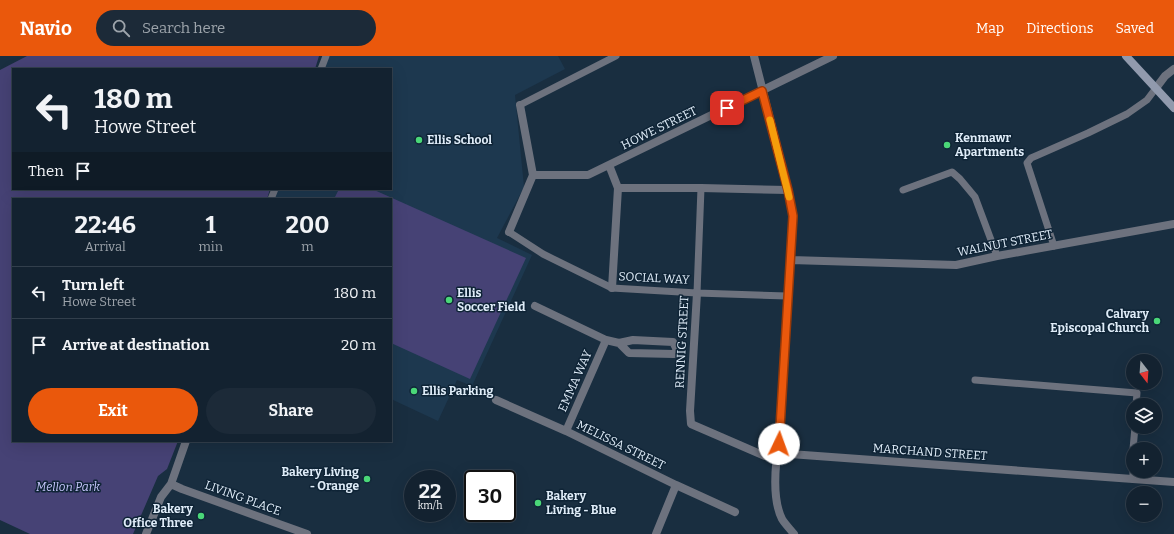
<!DOCTYPE html>
<html lang="en">
<head>
<meta charset="utf-8">
<style>
	body { margin:0; font-family:Bitter,serif; background:#1c2a38; color:#f1f3f6; height:100vh; display:flex; flex-direction:column; font-size:15px; white-space:nowrap }
	* { box-sizing:border-box; margin:0 }
	p { font-size:13px; color:#9da4ab }
	.icon { flex:none; width:22px; height:22px; fill:none; stroke:currentColor; stroke-width:2; stroke-linecap:round; stroke-linejoin:round }
	.map { position:relative; flex:1; overflow:hidden }
	.drawer { position:absolute; left:12px; top:142px; width:380px; height:244px; display:flex; flex-direction:column; background:#132230; border-radius:0px; box-shadow:0 4px 16px #0002,0 0 0 1px #323f4c }
	.drawer>* { flex:none }
	.top-card { position:absolute; left:12px; top:12px; width:380px; height:122px; border-radius:0px; box-shadow:0 4px 16px #0002,0 0 0 1px #323f4c; background:#132230; color:#f1f3f6; overflow:hidden }
	.needle { width:26px; rotate:163deg }
	.fabs { position:absolute; left:1126px; top:298px; display:grid; gap:8px }
	.fabs a { display:grid; place-items:center; width:36px; height:36px; border-radius:50%; background:#132230; box-shadow:0 4px 16px #0002,0 0 0 1px #323f4c; font-size:20px }
	.speed { position:absolute; left:404px; top:414px; display:flex; gap:8px; font-size:20px; font-weight:700; text-align:center }
	.speed>* { display:grid; place-content:center; width:52px; height:52px; border-radius:50%; background:#132230; box-shadow:0 4px 16px #0002,0 0 0 1px #323f4c; line-height:1 }
	.speed small { font-size:10px; font-weight:400 }
	.speed .limit { border:2px solid #111; border-radius:6px; background:#fff; color:#111 }
	.pin { position:absolute; display:grid; place-items:center; width:34px; height:34px; color:#fff; margin:-17px; border-radius:8px; box-shadow:0 2px 6px #0006 }
	.me { position:absolute; width:44px; margin:-22px; rotate:3deg; stroke-linejoin:round; filter:drop-shadow(0 0 3px #0008) }
	.turn { display:flex; align-items:center; gap:14px; height:84px; padding:0 16px; font-size:18px }
	.turn .icon { width:52px; height:52px; stroke-width:2.5 }
	.turn b { display:block; font-size:28px; line-height:34px }
	.then { display:flex; align-items:center; height:38px; padding:0 16px; background:#0003; gap:8px; font-size:15px }
	.eta { display:flex; justify-content:space-evenly; align-items:center; height:68px; text-align:center }
	.eta b { font-size:24px; font-weight:700; line-height:28px }
	.button { display:flex; gap:8px; margin-top:auto; padding:8px 16px }
	.button a { flex:1; height:46px; border-radius:24px; background:#ea580c; color:#fff; font-size:16px; font-weight:700; line-height:46px; text-align:center }
	.button a+a { background:#1c2a38; color:#f1f3f6 }
	ul { padding:0; list-style:none }
	li { display:flex; align-items:center; gap:12px; height:52px; padding:0 16px; border-top:1px solid #323f4c }
	li div { flex:1 }
	li b { display:block; font-size:15px }
	li em { font-style:normal }
	header { display:flex; align-items:center; gap:24px; box-sizing:border-box; height:56px; padding:0 20px; background:#ea580c; color:#fff }
	header strong { font-size:19px }
	nav { display:flex; gap:22px; margin-inline-start:auto; font-size:14px }
	.search { width:280px; height:36px; background:#1c2a38; display:flex; align-items:center; gap:10px; box-sizing:border-box; padding:0 14px; border-radius:22px; color:#9da4ab; font-size:15px }
	.map>svg:first-child { display:block }
</style>
</head>
<body>
<header>
<strong>Navio</strong>
<div class="search"><svg class="icon" aria-label="search" viewBox="0 0 24 24"><circle cx="10" cy="10" r="6"/><path d="M15 15l6 6"/></svg>Search here</div>
<nav><a>Map</a><a>Directions</a><a>Saved</a></nav>
</header>
<div class="map">
<svg width="1174" height="478" viewBox="0 0 1174 478">
	<rect width="100%" height="100%" fill="#192e40"/>
	<path fill="#1d384f" d="M323,0H558L565,13L515,39L524,131L497,182L532,199L472,330L457,324L438,365L391,343V143H269L272,133H391V13H318Z"/>
	<path fill="#464275" d="M27,0H319L315,13H13V133H270L267,143H13V385H178L167,413L158,420L133,478H30L0,464V14Z
		M339,133H372L526,202L470,323L391,287V143H334Z"/>
	<g fill="none" stroke-linecap="round" stroke-linejoin="round">
		<path stroke="#6d727e" stroke-width="7" d="M321,13L326,0
			M520,49L616,0
			M903,134L952,116L960,123L975,141L997,200
			M271,143L275,133
			M509,176L543,198L612,232L697,237L787,240
			M1054,190L1027,107L1031,102L1038,99L1088,77L1127,58L1147,44L1156,32
			M697,237L701,132
			M975,324L1137,337L1136,349
			M1133,393L1135,371
			M1133,423V403"/>
		<path stroke="#6d727e" stroke-width="8" d="M754,0L788,134L793,160L779,388C775,409 772,443 782,463C785,468 790,473 794,478
			M1156,32L1165,20L1174,13
			M609,109L618,132L612,232
			M533,119H588L833,0
			M618,132H701L788,134
			M509,176L533,119L520,49
			M791,204L956,209L997,200L1174,168
			M697,237L690,355L691,368L765,400L790,398L1174,426
			M535,250L606,284L619,287L629,297L674,298L677,294L673,286L633,284L619,287
			M496,344L566,375L676,429L735,456
			M566,375L606,284
			M171,428L182,433L307,478
			M146,478L161,441L171,428L186,385
			M656,478L676,429"/>
		<path stroke="#919aad" stroke-width="8" d="M1126,0L1174,52"/>
	</g>
	<g fill="none" stroke-linecap="round" stroke-linejoin="round">
		<g stroke="#983908" stroke-width="10">
			<path id="route" d="M727,52L762,35L788,134L793,160L779,388"/>
		</g>
		<use href="#route" stroke="#ea580c" stroke-width="7"/>
		<path stroke="#f59e0b" stroke-width="7" d="M770,64L789,141"/>
	</g>
	<g fill="#4ad778" stroke="#0f2436" stroke-width="1.5">
		<circle cx="419" cy="84" r="4"/>
		<circle cx="947" cy="89" r="4"/>
		<circle cx="449" cy="244" r="4"/>
		<circle cx="1157" cy="265" r="4"/>
		<circle cx="414" cy="335" r="4"/>
		<circle cx="367" cy="423" r="4"/>
		<circle cx="538" cy="447" r="4"/>
		<circle cx="201" cy="460" r="4"/>
	</g>
	<g text-anchor="middle" dominant-baseline="central" stroke-width="3" stroke-linejoin="round" paint-order="stroke">
		<g font-size="12" fill="#dfecf8" stroke="#0f2436">
			<text transform="translate(659 72) rotate(-26)">HOWE STREET</text>
			<text transform="translate(1005 187) rotate(-11)">WALNUT STREET</text>
			<text transform="translate(654 222) rotate(3)">SOCIAL WAY</text>
			<text transform="translate(682 286) rotate(-87)">RENNIG STREET</text>
			<text transform="translate(575 325) rotate(-66)">EMMA WAY</text>
			<text transform="translate(621 389) rotate(26)">MELISSA STREET</text>
			<text transform="translate(930 396) rotate(4)">MARCHAND STREET</text>
			<text transform="translate(243 442) rotate(20)">LIVING PLACE</text>
		</g>
		<g font-size="12" font-weight="bold" fill="#dfecf8" stroke="#0f2436" text-anchor="start">
			<text x="955" y="82">Kenmawr<tspan x="955" dy="14">Apartments</tspan></text>
			<text x="427" y="84">Ellis School</text>
			<text x="457" y="237">Ellis<tspan x="457" dy="14">Soccer Field</tspan></text>
			<text x="1149" y="258" text-anchor="end">Calvary<tspan x="1149" dy="14">Episcopal Church</tspan></text>
			<text x="422" y="335">Ellis Parking</text>
			<text x="359" y="416" text-anchor="end">Bakery Living<tspan x="359" dy="14">- Orange</tspan></text>
			<text x="546" y="440">Bakery<tspan x="546" dy="14">Living - Blue</tspan></text>
			<text x="193" y="453" text-anchor="end">Bakery<tspan x="193" dy="14">Office Three</tspan></text>
		</g>
		<g font-size="12" font-style="italic" fill="#c6c5fb" stroke="#0f2436">
			<text x="68" y="431">Mellon Park</text>
		</g>
	</g>
</svg>
<div class="fabs">
<a><svg class="needle" viewBox="-14 -14 28 28"><path d="M0-13l5 13h-10z" fill="#e53935"/><path d="M0 13l5-13h-10z" fill="#9da4ab"/></svg></a>
<a><svg class="icon" aria-label="layers" viewBox="0 0 24 24"><path d="M12 4l9 5-9 5-9-5zM3 14l9 5 9-5"/></svg></a>
<a>+</a>
<a>−</a>
</div>
<div class="speed"><div>22<small>km/h</small></div><div class="limit">30</div></div>
<div class="pin" style="left:727px;top:52px;background:#d93025"><svg class="icon" aria-label="arrive" viewBox="0 0 24 24"><path d="M6 21V4h12l-3 4 3 4H6"/></svg></div>
<svg class="me" style="left:779px;top:388px" viewBox="-20 -20 40 40"><circle r="19" fill="#fff"/><path d="M0-13L10 11 0 6-10 11z" fill="#ea580c"/></svg>
<div class="top-card">
<div class="turn"><svg class="icon" aria-label="left" viewBox="0 0 24 24"><path d="M17 20v-9H6M10 6l-5 5 5 5"/></svg><div><b>180 m</b>Howe Street</div></div>
<div class="then">Then<svg class="icon" aria-label="arrive" viewBox="0 0 24 24"><path d="M6 21V4h12l-3 4 3 4H6"/></svg></div>
</div>
<section class="drawer">
<div class="eta">
<div><b>22:46</b><p>Arrival</p></div>
<div><b>1</b><p>min</p></div>
<div><b>200</b><p>m</p></div>
</div>
<ul>
<li><svg class="icon" aria-label="left" viewBox="0 0 24 24"><path d="M17 20v-9H6M10 6l-5 5 5 5"/></svg><div><b>Turn left</b><p>Howe Street</p></div><em>180 m</em></li>
<li><svg class="icon" aria-label="arrive" viewBox="0 0 24 24"><path d="M6 21V4h12l-3 4 3 4H6"/></svg><div><b>Arrive at destination</b></div><em>20 m</em></li>
</ul>
<div class="button"><a>Exit</a><a>Share</a></div>
</section>
</div>
</body>
</html>
